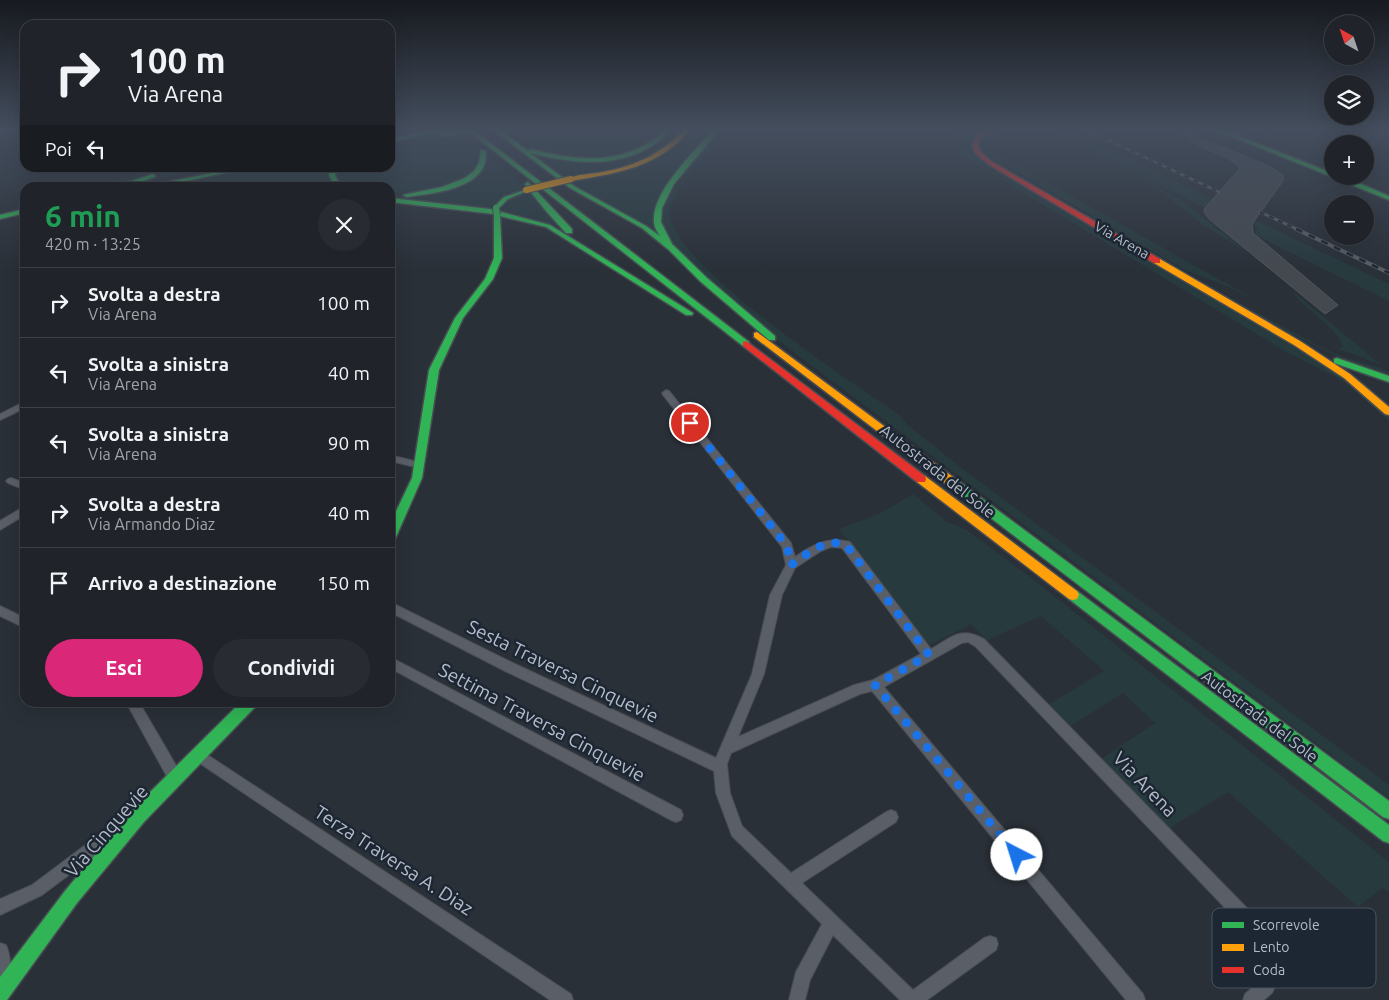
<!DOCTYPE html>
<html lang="it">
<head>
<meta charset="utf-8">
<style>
	body { margin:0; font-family:Ubuntu,sans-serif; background:#282c32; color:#f1f3f6; height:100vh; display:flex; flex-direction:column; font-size:19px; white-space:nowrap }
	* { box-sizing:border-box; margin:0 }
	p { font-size:16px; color:#a2a4a8 }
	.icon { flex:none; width:28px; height:28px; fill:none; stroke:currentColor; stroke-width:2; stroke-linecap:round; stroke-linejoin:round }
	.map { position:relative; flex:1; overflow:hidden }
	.details { position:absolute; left:20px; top:182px; width:375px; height:525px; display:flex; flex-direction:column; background:#20242a; border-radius:15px; box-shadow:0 5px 20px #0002,0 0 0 1px #3d4147 }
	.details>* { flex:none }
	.banner { position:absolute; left:20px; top:20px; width:375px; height:152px; border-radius:15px; box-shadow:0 5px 20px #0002,0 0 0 1px #3d4147; background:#20242a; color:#f1f3f6; overflow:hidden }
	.needle { width:32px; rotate:320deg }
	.fabs { position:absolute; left:1324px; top:15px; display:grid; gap:10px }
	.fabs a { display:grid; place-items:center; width:50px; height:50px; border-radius:50%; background:#20242a; box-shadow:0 5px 20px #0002,0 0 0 1px #3d4147; font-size:25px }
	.pin { position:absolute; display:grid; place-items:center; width:42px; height:42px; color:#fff; margin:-21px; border:2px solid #fff; border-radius:50%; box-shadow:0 1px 5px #0007 }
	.me { position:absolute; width:55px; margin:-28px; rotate:320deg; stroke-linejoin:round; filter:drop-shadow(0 0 4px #0008) }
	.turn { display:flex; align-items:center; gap:18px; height:105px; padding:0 25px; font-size:22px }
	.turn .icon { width:65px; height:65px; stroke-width:2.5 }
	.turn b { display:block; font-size:35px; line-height:42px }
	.then { display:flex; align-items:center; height:48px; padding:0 25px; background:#0003; gap:10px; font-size:19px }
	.round { display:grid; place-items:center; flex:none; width:52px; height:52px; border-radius:26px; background:#282c32 }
	.headline { display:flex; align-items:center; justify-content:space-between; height:85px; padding:0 25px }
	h1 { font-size:30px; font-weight:700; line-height:38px; color:#1e9e55 }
	.cta { display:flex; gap:10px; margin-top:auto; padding:10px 25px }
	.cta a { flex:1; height:58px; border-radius:30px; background:#db2777; color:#fff; font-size:20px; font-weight:700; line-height:58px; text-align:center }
	.cta a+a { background:#282c32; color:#f1f3f6 }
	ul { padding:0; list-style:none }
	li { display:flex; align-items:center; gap:15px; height:70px; padding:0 25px; border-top:1px solid #3d4147 }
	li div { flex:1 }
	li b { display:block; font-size:19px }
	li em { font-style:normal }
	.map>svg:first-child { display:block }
</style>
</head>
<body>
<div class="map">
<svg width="1389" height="1000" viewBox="0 0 1389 1000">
	<rect width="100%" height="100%" fill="#2a3038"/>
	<path fill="#273a3e" d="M505,129H657L658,134C644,163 572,161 545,152C531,148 518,138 505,129Z
		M665,129H685C654,166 611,169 566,179L537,156C552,160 567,162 582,161C600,161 649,154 661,143C665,139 665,134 665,129Z
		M691,129H713L661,195L658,235L571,182L661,157L673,149Z
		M719,129H727C714,146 672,191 670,209C662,259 856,385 898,414L908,425L964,470L1389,785V798L772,336L672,248C665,233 660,220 664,202Z
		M967,129H983L970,139L969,144L976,155L1331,369L1389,416V421L1345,382L1285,351L962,156L954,144L957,136Z
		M1003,129H1027L1001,135L989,143L990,152L1006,167L989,157L981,145L986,136Z
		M1037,129H1063L1092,143L1096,142L1213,199L1205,208L1053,132Z
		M457,133L482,156L477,171C449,185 422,193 390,194V188L348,187L341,184L336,172L338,168H390V144Z
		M999,155L1259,302L1262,304L1233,289L1185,270L1028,179L1012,168Z
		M491,160L528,189L507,194L488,209L390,200V197L413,195L480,174Z
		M156,168H171L109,187L92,188Z
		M179,168H220L128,185Z
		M255,168H331L327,177L338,187L234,185L149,188Z
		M1122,170L1178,198L1250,254L1203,225L1164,193Z
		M530,191L560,227L501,210L509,199Z
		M1255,220L1389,284V301L1277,246L1254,233L1258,228L1252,224Z
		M1206,285L1321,347L1341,356L1389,371V376C1320,353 1268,321 1206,285Z
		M1292,291L1301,298L1381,365L1319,341L1339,348L1343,347C1334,323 1306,312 1292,291Z
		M913,494L947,522L967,530L1034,580L1389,862V892L1382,888L1358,907L1228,792L1168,829L1101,759L1155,723L1123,693L1069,727L1048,705L1104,671L1041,616L987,640L971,624L929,645L839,529L879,514Z"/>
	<path fill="#444950" stroke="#52575f" d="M1186,132L1269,166L1283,175V181L1252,224L1253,233L1338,305L1325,314L1209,219L1204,212L1205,208L1240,168L1228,158L1203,148L1184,136Z"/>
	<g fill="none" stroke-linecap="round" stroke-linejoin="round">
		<g stroke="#484c53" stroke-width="2">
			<path id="street" d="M666,390L669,391L791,543L795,557C812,545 828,536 850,542L931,649C952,637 961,626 984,639L1287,949L1289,955L1272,993L1264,1000H1243L1245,994L1260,981L1272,957L976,647L968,642L962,643L884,687L1143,994L1145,1000H1126L872,691L860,694L731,753L727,764L730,793L742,826L791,873L886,812L891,810L896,812L898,817L896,822L802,883L913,990L984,938L990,936L996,938L998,944L996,950L927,1000H900L833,935L810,980L805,1000H789L796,972L822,924L732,836L716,793L714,771L505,671L390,612V602L513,663L716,758L752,674L770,595L786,565L782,547L663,395L662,393ZM831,547L842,548L921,654L873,680L854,685L738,737L764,674L782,595L795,568L821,551Z
				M22,403L25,404V408L0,420V414Z
				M390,455L422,463L424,465L419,468L390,461Z
				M11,478L25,483V490L8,483L6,481L8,479Z
				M25,506V515L0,530V521Z
				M0,606L25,618V628L0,616Z
				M390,657L681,810L683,815L681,820L676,822L671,820L390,668Z
				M126,702H139L181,774L183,779L181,784L176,786L171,784Z
				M200,750L571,994L573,1000H550L195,760L193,756L195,752Z
				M117,823L122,825L124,830L122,835L42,895L0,915V899L32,885L112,825Z
				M0,943L6,945C12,959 12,979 6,993L0,995Z"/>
		</g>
		<g stroke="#484c53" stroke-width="3">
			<path id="fast" d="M443,129H456L390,142V138Z
				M466,129H472L749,342V346H743Z
				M492,129H499L528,151L531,149C578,161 620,166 660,135L659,129H665V137C623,170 579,165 530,153L574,186L646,226L660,236C657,231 654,227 654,222C651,192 696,150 714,129H720L674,184L662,208L661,222L672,244L707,278L775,336V340H769L701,282L669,250L642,228L570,188Z
				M1213,129H1221L1332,173V176H1342L1389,196V200Z
				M481,150L486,151C486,155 486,159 485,163C477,190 429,194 406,197L403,195L442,187L465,178L474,171L479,163Z
				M238,168H248L153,188H137Z
				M332,168H338L335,175L338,181L346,188C336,188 333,184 329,175Z
				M153,174L155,175V177L122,188H111Z
				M528,182L572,229V233H566L546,211L529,190L508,199L498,209H494V207L504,197L528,189L525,184Z
				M193,184L264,186L267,188L191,187L190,186Z
				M390,198L490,209L550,225L693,313L692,315H686L546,227L500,216L502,258L493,279L463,318L439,370L422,478L396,537L394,540L390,541V524L412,478L429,370L455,318L485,279L494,258V214L390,202Z
				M25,209V213L0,219V215Z
				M1337,358L1389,376V382L1334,363V359Z
				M949,476L953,477L1389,801V819L1383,817L945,483L944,480Z
				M1073,590L1077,591L1389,825V843L1383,841L1069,599L1067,595L1069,591Z
				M241,702H258L256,706L144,822L77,903L7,1000H0V977L65,891L132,810Z"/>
		</g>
		<g stroke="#484c53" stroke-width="3">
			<path id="slow" d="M685,129H691C658,168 618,173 571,181L568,179C577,174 592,174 602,172C636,166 661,154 685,129Z
				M1154,259H1160L1300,341L1350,374L1389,407V415L1385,414L1344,378L1294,345L1154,263Z
				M757,332L953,477L954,480L953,483H945L754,337V333Z
				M921,475L925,476L1077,591L1079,595L1077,599L1073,600L1069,599L917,482L916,479Z"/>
		</g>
		<g stroke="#484c53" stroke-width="3">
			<path id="jam" d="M988,129H996L982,136L978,145L980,151L992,162L1160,259V263H1154L988,164L975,153L972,145L978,134Z
				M746,341L925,476L926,479L925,482H917L743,346V342Z"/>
		</g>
		<use href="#street" fill="#5a5e66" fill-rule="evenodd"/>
		<use href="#fast" fill="#30b455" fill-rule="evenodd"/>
		<use href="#slow" fill="#ff9f0a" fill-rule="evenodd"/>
		<use href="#jam" fill="#e5322d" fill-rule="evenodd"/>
		<g stroke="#595d64" stroke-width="3">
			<path id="rail-far1" d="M1085,129L1219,192
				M1260,212L1299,230"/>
		</g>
		<g stroke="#595d64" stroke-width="4">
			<path id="rail" d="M1296,229L1389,273"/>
		</g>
		<use href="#rail-far1" stroke="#1d2633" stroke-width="2" stroke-dasharray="5" stroke-linecap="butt"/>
		<use href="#rail" stroke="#1d2633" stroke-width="2.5" stroke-dasharray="7" stroke-linecap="butt"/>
		<g stroke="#484c53" stroke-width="8" stroke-linecap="butt">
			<path id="fast-bridge" d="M443,134L471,129
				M496,208L497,215"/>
		</g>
		<g stroke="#484c53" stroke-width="8" stroke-linecap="butt">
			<path id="slow-bridge" d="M526,190L571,179"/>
		</g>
		<use href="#fast-bridge" stroke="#30b455" stroke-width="6"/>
		<use href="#slow-bridge" stroke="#ff9f0a" stroke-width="6"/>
	</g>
	<linearGradient id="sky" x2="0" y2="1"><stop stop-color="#171a1f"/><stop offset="0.48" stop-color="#444e5e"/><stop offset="1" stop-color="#444e5e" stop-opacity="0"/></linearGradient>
	<rect width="1389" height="269" fill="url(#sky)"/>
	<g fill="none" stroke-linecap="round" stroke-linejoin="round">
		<path stroke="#1a73e8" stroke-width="9" stroke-dasharray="0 16.2" d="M690,423L787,546L791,565C808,554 825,537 846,545L929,655L875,685L1017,855"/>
	</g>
	<g text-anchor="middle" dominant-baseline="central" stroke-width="5" stroke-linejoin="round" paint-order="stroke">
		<g font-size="14" fill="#b4bcc9" stroke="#1d2633">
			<text transform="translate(1122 240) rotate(30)">Via Arena</text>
		</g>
		<g font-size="16" fill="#b4bcc9" stroke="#1d2633">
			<text transform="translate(938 471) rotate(38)">Autostrada del Sole</text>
			<text transform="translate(1260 716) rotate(37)">Autostrada del Sole</text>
		</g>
		<g font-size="19" fill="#b4bcc9" stroke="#1d2633">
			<text transform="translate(563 671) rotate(26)">Sesta Traversa Cinquevie</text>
			<text transform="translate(542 722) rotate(28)">Settima Traversa Cinquevie</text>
			<text transform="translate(1145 784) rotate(46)">Via Arena</text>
			<text transform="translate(106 831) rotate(-49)">Via Cinquevie</text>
			<text transform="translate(394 860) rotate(33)">Terza Traversa A. Diaz</text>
		</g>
	</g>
	<rect x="1212" y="908" width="164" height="80" rx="8" fill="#1d2633" stroke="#4a5360" stroke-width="1"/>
	<rect x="1222" y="922" width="22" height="6" fill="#30b455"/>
	<rect x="1222" y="944" width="22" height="7" fill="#ff9f0a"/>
	<rect x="1222" y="967" width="22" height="6" fill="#e5322d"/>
	<g font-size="14" fill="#b4bcc9">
		<text x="1253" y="930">Scorrevole</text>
		<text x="1253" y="952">Lento</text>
		<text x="1253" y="975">Coda</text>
	</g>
</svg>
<div class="fabs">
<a><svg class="needle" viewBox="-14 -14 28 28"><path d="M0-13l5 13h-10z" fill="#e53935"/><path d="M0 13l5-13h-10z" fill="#a2a4a8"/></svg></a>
<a><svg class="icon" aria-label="layers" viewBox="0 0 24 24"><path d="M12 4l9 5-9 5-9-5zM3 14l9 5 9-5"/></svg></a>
<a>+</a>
<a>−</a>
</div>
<div class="pin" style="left:690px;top:423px;background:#d93025"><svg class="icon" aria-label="arrive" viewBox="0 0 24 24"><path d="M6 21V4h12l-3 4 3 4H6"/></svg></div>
<svg class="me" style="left:1017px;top:855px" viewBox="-20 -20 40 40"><circle r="19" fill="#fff"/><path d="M0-13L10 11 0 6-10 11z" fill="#1a73e8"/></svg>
<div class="banner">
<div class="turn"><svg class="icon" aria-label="right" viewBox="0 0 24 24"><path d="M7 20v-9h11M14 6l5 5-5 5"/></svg><div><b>100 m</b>Via Arena</div></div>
<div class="then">Poi<svg class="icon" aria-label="left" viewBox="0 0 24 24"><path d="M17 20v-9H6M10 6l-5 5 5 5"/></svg></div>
</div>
<section class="details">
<div class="headline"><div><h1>6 min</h1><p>420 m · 13:25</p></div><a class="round"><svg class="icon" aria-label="close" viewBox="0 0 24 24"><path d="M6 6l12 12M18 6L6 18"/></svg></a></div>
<ul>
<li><svg class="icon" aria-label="right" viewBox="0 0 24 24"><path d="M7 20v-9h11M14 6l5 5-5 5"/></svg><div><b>Svolta a destra</b><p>Via Arena</p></div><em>100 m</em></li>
<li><svg class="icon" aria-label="left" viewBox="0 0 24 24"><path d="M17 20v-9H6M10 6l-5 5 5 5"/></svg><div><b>Svolta a sinistra</b><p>Via Arena</p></div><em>40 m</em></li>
<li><svg class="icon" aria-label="left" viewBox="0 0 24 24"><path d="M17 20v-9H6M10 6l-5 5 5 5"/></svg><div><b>Svolta a sinistra</b><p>Via Arena</p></div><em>90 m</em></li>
<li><svg class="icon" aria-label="right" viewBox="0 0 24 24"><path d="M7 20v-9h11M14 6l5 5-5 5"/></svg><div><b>Svolta a destra</b><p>Via Armando Diaz</p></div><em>40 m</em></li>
<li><svg class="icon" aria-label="arrive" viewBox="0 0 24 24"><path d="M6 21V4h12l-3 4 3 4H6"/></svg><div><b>Arrivo a destinazione</b></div><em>150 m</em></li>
</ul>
<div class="cta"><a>Esci</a><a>Condividi</a></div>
</section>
</div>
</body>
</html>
